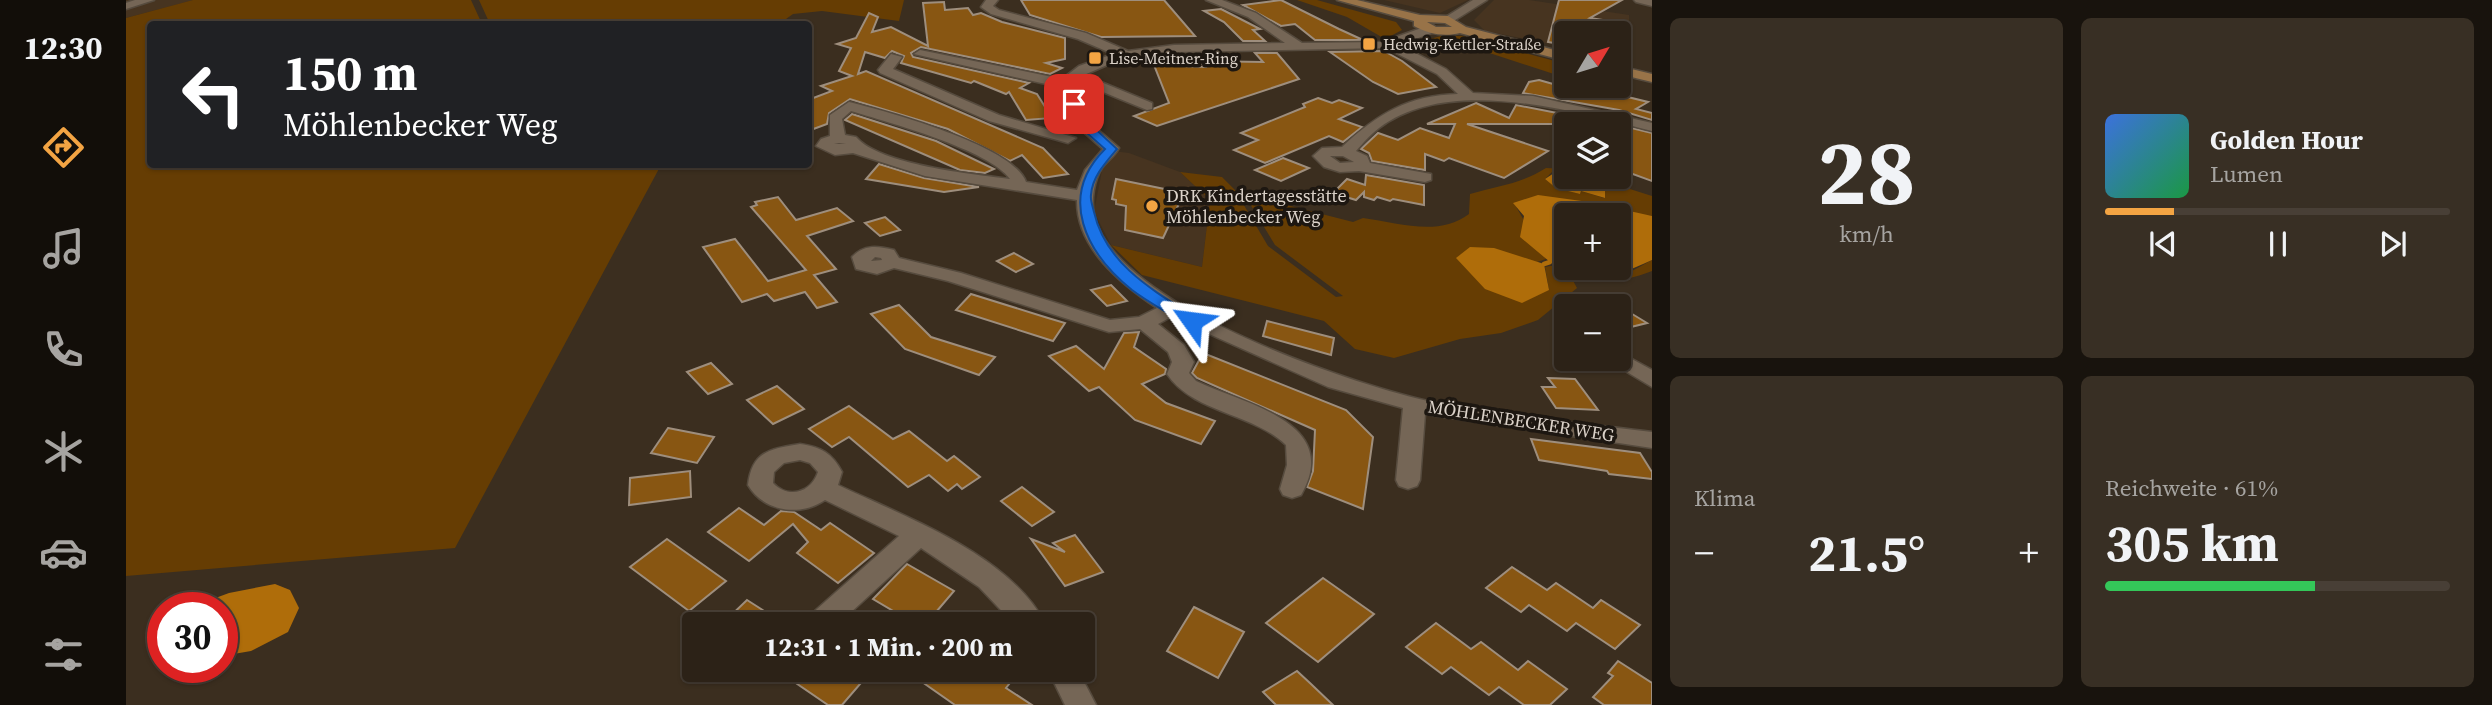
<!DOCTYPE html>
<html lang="de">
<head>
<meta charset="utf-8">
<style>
	:root { --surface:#2c2217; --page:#382f24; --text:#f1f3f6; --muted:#a6a4a1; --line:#483f36; --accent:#f3a443 }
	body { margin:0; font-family:"Source Serif 4",serif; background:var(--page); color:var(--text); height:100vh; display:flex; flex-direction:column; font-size:26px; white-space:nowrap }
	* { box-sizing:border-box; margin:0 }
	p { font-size:23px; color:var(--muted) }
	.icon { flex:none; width:38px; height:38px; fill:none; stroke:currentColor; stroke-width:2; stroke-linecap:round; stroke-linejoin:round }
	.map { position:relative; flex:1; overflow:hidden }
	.panel { display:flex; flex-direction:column; gap:18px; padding:18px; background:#18130d; width:840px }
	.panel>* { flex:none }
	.guide { position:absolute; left:21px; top:21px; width:665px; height:147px; border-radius:7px; box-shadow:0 2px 5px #0004,0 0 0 2px var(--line); background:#202124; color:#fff; overflow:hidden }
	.needle { width:46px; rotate:52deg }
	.controls { position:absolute; left:1428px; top:21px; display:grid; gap:14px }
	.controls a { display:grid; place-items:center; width:77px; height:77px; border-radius:7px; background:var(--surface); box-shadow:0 2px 5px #0004,0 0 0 2px var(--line); font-size:35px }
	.speed { position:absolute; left:21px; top:592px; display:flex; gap:14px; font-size:35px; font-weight:700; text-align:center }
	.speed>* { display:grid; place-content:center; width:91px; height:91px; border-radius:50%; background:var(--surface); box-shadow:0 2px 5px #0004,0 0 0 2px var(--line); line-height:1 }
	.speed .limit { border:10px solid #d22; background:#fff; color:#111 }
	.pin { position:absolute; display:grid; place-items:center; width:60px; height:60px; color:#fff; margin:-30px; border-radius:14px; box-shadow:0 4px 10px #0006 }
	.me { position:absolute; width:77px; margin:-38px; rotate:301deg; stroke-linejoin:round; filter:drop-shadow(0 0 5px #0008) }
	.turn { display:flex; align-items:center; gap:24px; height:147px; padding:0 21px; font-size:32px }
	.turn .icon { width:91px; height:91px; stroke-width:2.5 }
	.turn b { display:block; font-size:49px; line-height:60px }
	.big { font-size:52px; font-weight:700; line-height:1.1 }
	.panel .widget { flex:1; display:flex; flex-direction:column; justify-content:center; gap:10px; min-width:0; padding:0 24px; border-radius:10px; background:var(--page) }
	.panel .dial { align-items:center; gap:0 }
	.dial b { font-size:91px; line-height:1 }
	.song { display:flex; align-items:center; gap:21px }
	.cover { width:84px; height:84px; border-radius:10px; background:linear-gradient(135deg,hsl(220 70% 55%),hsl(140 70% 35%)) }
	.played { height:7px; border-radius:4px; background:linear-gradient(90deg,var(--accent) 20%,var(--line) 20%) }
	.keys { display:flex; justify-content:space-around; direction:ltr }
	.heat { display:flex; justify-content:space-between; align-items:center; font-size:38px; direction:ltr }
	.charge { height:10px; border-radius:5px; background:linear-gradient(90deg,#34c759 61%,var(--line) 0) }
	.panel .tiles { flex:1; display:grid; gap:18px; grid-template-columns:repeat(2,1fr) }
	.trip { position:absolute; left:556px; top:612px; width:413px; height:70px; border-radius:7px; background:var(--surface); box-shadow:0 2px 5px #0004,0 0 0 2px var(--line); font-weight:700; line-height:70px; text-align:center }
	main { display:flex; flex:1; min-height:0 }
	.dock { display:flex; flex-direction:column; width:126px; justify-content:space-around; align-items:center; background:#120e09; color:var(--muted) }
	.dock .icon { width:49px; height:49px }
	.dock .selected { color:var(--accent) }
	.dock b { font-size:32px; color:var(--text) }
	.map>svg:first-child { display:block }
	.built { fill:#473420 }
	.green { fill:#663d03 }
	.water { fill:#af6d0a }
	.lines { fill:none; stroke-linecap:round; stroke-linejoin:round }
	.stream { stroke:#af6d0a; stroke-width:4.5 }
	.building { fill:#885612; stroke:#9e8e7d; stroke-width:2 }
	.minor-casing { stroke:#564b3e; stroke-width:3 }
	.major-casing { stroke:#564b3e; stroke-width:3 }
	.minor { fill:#756656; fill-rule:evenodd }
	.major { fill:#987348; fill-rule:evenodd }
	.route { fill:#1a73e8; stroke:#114b97; stroke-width:2 }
	.poi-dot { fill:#f3a443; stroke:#1d1711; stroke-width:2.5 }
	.labels { text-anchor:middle; stroke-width:7; stroke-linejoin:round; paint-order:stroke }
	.far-poi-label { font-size:16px; fill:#dbd2c9; stroke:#1d1711; text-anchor:start }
	.poi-label { font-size:18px; fill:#dbd2c9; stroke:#1d1711; text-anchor:start }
	.street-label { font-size:18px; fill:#dbd2c9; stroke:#1d1711 }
</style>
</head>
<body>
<main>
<nav class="dock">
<b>12:30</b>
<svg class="icon selected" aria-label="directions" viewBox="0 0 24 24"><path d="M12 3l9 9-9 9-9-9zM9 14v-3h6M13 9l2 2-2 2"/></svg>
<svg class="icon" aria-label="music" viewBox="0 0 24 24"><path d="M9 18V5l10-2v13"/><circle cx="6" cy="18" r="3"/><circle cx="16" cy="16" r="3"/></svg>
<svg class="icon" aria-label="phone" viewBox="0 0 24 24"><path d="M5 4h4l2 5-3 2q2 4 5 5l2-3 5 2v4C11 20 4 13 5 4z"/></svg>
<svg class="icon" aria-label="climate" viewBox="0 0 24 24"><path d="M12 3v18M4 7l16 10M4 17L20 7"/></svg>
<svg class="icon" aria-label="car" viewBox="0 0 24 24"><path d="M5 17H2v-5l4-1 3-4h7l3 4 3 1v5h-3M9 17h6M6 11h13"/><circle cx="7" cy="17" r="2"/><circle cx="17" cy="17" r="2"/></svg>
<svg class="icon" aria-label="filters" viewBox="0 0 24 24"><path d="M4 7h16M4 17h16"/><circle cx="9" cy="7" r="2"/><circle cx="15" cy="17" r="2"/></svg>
</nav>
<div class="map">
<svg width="1526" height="705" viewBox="0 0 1526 705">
	<rect width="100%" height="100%" fill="#3b2e1f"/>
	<g class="built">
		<path d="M 0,0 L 68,0 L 0,18 Z"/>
		<path d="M 1258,0 L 1342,0 L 1314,13 Z"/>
		<path d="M 1368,0 L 1403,0 L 1503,15 L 1504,60 L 1493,58 L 1493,33 L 1440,33 L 1440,47 L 1359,31 L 1348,20 Z"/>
		<path d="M 987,151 L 1003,153 L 1054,172 L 1084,200 L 1076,267 L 985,245 L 968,212 L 976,170 Z"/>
	</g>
	<g class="green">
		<path d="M 67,0 L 345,0 L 356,24 L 24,24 L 24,164 L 535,165 L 329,548 L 0,576 L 0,18 Z"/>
		<path d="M 353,0 L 778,0 L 773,21 L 696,11 L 667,14 L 653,24 L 364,24 Z"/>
		<path d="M 1171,0 L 1191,0 L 1270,22 L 1276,30 L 1259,39 L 1221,17 Z"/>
		<path d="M 1315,36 L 1336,36 L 1440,64 L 1440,78 L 1333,43 L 1289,43 Z"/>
		<path d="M 1420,168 L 1440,169 L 1440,176 L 1429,169 L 1419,179 L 1431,188 L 1454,194 L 1455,191 L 1478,198 L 1479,191 L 1442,177 L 1466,177 L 1526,196 L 1526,216 L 1388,203 L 1420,259 L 1411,262 L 1423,290 L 1419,267 C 1442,261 1465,278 1490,276 C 1502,275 1516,265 1526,260 L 1526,271 C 1492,284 1478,282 1443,273 L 1451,288 L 1412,320 L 1375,333 L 1334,339 L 1268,358 L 1229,349 L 1198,321 L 1016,275 L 985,245 L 1076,267 L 1084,200 L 1054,172 L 1096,177 L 1109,190 L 1142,246 L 1210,297 L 1217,296 L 1149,245 L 1118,194 L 1227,222 L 1237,218 C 1273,223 1313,237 1343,214 L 1344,194 C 1372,186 1395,184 1420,168 Z"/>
	</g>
	<g class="water">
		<path d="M 1429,168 L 1440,177 L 1479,191 L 1479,198 L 1455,191 L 1454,194 L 1430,188 L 1419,179 L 1428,173 Z"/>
		<path d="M 1412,195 L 1463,202 L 1526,216 L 1526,260 C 1490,276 1481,281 1441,268 L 1493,268 L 1493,215 L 1440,215 L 1440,267 L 1424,262 L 1394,237 L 1398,216 L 1387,203 Z"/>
		<path d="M 1344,247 L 1368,248 L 1418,264 L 1423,290 L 1396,303 L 1359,289 L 1330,258 Z"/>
		<path d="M 149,584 L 164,590 L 173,608 L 162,632 L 125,651 L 96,656 L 96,607 L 65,607 L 103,593 Z"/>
	</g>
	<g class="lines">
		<path class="stream" d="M 1418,264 L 1424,262"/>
	</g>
	<g class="building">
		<path d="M 895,0 L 1038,0 L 1069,36 L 975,37 L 904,15 Z"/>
		<path d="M 1155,0 L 1213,29 L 1237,40 L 1189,40 L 1169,24 L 1155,26 L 1117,5 Z"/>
		<path d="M 1433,0 L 1496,0 L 1464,18 L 1503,24 L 1502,33 L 1440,33 L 1440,45 L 1422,42 Z"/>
		<path d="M 818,2 L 819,10 L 842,8 L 847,15 L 855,13 L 876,22 L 939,38 L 939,59 L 920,63 L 936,68 L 924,74 L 795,47 L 785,53 L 787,57 L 903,83 L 894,88 L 911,94 L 926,118 L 900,120 L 883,92 L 880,94 L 848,81 L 845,83 L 775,63 L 778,56 L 766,51 L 759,58 L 739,52 L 732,74 L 740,71 L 917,148 L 942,174 L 917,178 L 896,155 L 884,161 L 822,129 L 724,99 L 703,113 L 701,124 L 682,131 L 682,100 L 706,91 L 695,86 L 726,76 L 713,71 L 725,48 L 711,44 L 730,38 L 743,13 L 752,17 L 746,32 L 765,27 L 802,46 L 797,3 Z"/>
		<path d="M 1095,9 L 1134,29 L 1127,30 L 1139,41 L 1117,41 L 1098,22 L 1078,11 Z"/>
		<path d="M 1258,51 L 1276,61 L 1310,87 L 1272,94 L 1247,82 L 1204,52 Z"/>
		<path d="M 1129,53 L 1151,53 L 1173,79 L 1031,126 L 1008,116 L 1043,103 L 1028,65 L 1079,67 L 1073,61 L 1137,62 Z"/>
		<path d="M 1413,80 L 1448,90 L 1457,86 L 1522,102 L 1510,109 L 1526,113 L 1526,120 L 1493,110 L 1397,93 L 1403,82 Z"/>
		<path d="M 1192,98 L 1206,103 L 1213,100 L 1236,108 L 1213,119 L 1236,127 L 1217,142 L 1203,136 L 1139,163 L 1108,150 L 1132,140 L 1115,133 L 1179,107 L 1177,104 Z"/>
		<path d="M 1350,103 L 1383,118 L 1390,105 L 1477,122 L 1473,124 L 1341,124 L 1422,151 L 1378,178 L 1323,158 L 1318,161 L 1299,154 L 1299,170 L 1246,161 L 1243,153 L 1235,149 L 1252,133 L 1272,140 L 1294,128 L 1323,138 L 1329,124 L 1301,124 Z"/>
		<path d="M 726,114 L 810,141 L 868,169 L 859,173 L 834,170 L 719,120 Z"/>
		<path d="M 1493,125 L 1526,133 L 1526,181 L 1493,169 Z"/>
		<path d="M 1157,158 L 1183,168 L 1155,181 L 1129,170 Z"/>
		<path d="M 753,164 L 798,178 L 853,187 L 818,192 L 740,179 Z"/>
		<path d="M 1240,175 L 1298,185 L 1298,205 L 1267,199 L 1264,201 L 1251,197 L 1248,200 L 1238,197 L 1238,192 L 1230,200 L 1207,193 L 1221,179 L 1239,185 Z"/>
		<path d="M 990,179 L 1058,193 L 1037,238 L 999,230 L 1000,206 L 990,204 L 990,200 L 986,199 Z"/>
		<path d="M 652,197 L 670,220 L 711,208 L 727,221 L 681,236 L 710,269 L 688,275 L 711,302 L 691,308 L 679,292 L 648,301 L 641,294 L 616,302 L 577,247 L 609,239 L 642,281 L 680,270 L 625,207 L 631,205 L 629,202 Z"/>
		<path d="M 759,217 L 774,230 L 754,236 L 739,223 Z"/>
		<path d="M 888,253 L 907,264 L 890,272 L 871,261 Z"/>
		<path d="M 985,285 L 1001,301 L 981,306 L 965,290 Z"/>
		<path d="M 845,294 L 922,318 L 939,323 L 927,341 L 830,310 Z"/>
		<path d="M 773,305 L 805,337 L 869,357 L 853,375 L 779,349 L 745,314 Z"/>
		<path d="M 1493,306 L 1521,323 L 1493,330 Z"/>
		<path d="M 1141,321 L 1208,338 L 1205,355 L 1137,336 Z"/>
		<path d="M 1013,332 L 1008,347 L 1040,369 L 1039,374 L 1016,384 L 1040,403 L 1089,421 L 1075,444 L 1009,420 L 973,387 L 963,391 L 923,356 L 950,346 L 978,369 L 998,333 Z"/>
		<path d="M 1077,353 L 1220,410 L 1247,437 L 1237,509 L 1181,487 L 1187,471 L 1189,430 L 1071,378 L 1066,373 Z"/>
		<path d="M 585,363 L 606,384 L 582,394 L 561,372 Z"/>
		<path d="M 1422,378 L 1449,379 L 1472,410 L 1430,408 L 1416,387 L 1429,387 Z"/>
		<path d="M 651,386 L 678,409 L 647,424 L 621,400 Z"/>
		<path d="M 723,406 L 767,439 L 783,431 L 821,461 L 828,456 L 854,477 L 836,489 L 831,484 L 822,491 L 803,475 L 782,487 L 723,437 L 706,447 L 683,429 Z"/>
		<path d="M 542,428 L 588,437 L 571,463 L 525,453 Z"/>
		<path d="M 1405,439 L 1514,453 L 1526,472 L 1526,479 L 1483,474 L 1481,471 L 1413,460 Z"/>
		<path d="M 564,471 L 565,497 L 503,505 L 504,478 Z"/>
		<path d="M 896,487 L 928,512 L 906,526 L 875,501 Z"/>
		<path d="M 613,508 L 638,525 L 655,511 L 668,512 L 695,530 L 704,523 L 748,553 L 712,583 L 671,553 L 682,542 L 667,524 L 623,561 L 582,532 Z"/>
		<path d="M 949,535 L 977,572 L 939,586 L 905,539 L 939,552 L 927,543 Z"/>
		<path d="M 541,539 L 600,581 L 563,611 L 504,567 Z"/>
		<path d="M 781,564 L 828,591 L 799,625 L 791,625 L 747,599 Z"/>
		<path d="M 1386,567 L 1421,590 L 1430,583 L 1467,608 L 1475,600 L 1514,625 L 1489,649 L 1450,623 L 1441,631 L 1403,605 L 1395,612 L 1360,588 Z"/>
		<path d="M 1197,578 L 1248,614 L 1192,662 L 1140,623 Z"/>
		<path d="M 621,600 L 660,625 L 595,625 Z"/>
		<path d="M 1068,607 L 1118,632 L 1092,678 L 1041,651 Z"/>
		<path d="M 1310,623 L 1345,649 L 1355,642 L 1392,670 L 1402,661 L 1441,689 L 1424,705 L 1398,705 L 1373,687 L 1363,695 L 1325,667 L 1316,674 L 1280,647 Z"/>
		<path d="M 1492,661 L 1526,683 L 1526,705 L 1478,705 L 1467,697 L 1487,676 L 1482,673 Z"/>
		<path d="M 677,670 L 731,670 L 741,676 L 716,705 L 702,705 L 667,681 Z"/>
		<path d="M 779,670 L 894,670 L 880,688 L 906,705 L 829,705 Z"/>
		<path d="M 1171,671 L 1185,684 L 1207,705 L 1150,705 L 1137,692 Z"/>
	</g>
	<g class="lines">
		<g class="minor-casing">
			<g id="minor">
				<path d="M 9,0 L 28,0 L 0,9 L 0,3 Z"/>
				<path d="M 860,0 L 872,0 L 867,6 L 873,10 L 960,33 L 1002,51 L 1048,45 L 1159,43 L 1122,17 L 1080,0 L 1096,0 L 1130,13 L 1176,43 L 1256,42 L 1304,25 L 1308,26 L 1308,32 L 1274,45 L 1320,69 L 1347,93 L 1407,96 L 1526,123 L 1526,131 C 1449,112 1324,74 1253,128 C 1245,134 1237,143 1230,151 L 1241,156 L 1244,163 L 1305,174 L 1305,180 L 1299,182 L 1233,171 L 1214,172 L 1198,167 L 1187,156 L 1196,148 L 1216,147 C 1251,114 1283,95 1332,94 L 1311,74 L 1260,48 L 1048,52 L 988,62 L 958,75 L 1026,103 L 1026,109 L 1021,110 L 950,81 L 945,85 L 964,123 L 993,148 C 988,157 981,161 976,168 C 968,180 965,200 968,214 C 985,305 1234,388 1316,404 C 1385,417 1456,423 1526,432 L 1526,448 L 1299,414 L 1294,480 L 1291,486 L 1282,489 L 1273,486 L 1270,480 L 1277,408 L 1202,387 L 1045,317 L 1032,324 L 1058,345 L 1068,362 L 1063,373 L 1070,381 C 1118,404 1217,422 1175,495 L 1166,498 L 1157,495 L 1154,489 L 1161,465 L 1160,445 C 1127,413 1067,413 1041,374 L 1046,362 L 1042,352 L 1014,329 L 983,332 L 822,281 L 768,268 L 751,274 L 730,269 L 726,257 C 738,244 752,246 768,250 L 773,258 L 835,273 L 984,320 L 1013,317 L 1031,308 C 995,284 950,248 951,200 L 799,176 L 727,153 L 709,155 L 690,146 L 695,139 L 704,136 L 704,115 L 723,102 C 760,111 888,146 900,182 L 951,190 L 959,170 L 977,149 L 953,128 L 933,87 L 788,54 L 794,50 L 936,79 L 953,66 L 987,54 L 952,39 L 865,14 L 855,7 ZM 725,111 C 761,122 864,150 884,179 C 846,174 754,165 730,137 L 719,135 L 716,119 ZM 713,143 L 720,144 L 721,144 L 708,144 ZM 1204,156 L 1217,156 L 1228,162 L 1214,163 ZM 749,257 L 755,258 L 756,260 L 745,261 Z"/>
				<path d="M 1347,0 L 1361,0 L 1326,22 L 1318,22 L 1318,18 Z"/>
				<path d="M 1508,0 L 1526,0 L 1526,6 L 1510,2 Z"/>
				<path d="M 765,54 L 776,57 L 767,69 L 873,115 L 950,138 L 942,143 L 863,121 L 754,73 L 752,70 Z"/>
				<path d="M 1493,352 L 1526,370 L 1526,387 L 1486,363 L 1483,359 L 1493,359 Z"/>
				<path d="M 674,444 C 695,447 706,453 716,472 L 712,485 C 779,517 885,555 920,625 L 889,625 L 853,587 L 795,548 L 711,625 L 678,625 L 682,617 L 773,536 L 699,500 C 674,517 638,512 622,485 C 626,451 644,449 674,444 ZM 674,460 L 684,463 L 692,472 C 685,493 662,499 647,483 L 648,472 L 658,463 Z"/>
				<path d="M 922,670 L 952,670 L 970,705 L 939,705 Z"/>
			</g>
		</g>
		<g class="major-casing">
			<g id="major">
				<path d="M 1211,0 L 1231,0 L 1294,15 L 1322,16 L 1340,27 L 1440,53 L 1440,61 L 1334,33 C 1318,37 1303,34 1288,26 L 1288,21 ZM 1301,22 L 1319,23 L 1326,27 L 1310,27 Z"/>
				<path d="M 1493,66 L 1526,74 L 1526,82 L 1493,74 Z"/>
			</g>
		</g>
		<use href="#minor" class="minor"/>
		<use href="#major" class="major"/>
	</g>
	<path class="route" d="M 944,102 L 952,102 L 963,123 L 991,149 C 980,162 966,177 965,195 C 964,200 967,207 968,212 C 980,265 1028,291 1071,318 L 1071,325 L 1061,325 C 1043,313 1023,303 1006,290 C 960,253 931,197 979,149 L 954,127 Z"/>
	<g class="poi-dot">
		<rect x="1236" y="37" width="14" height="14" rx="3.5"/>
		<rect x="962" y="51" width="14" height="14" rx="3.5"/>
		<circle cx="1026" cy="206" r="7"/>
	</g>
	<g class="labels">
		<g class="far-poi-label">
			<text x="1257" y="50">Hedwig-Kettler-Straße</text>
			<text x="983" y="64">Lise-Meitner-Ring</text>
		</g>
		<g class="poi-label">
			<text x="1040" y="202">DRK Kindertagesstätte<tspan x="1040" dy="21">Möhlenbecker Weg</tspan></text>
		</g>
		<g class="street-label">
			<text transform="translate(1395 421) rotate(9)" y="6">MÖHLENBECKER WEG</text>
		</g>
	</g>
</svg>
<div class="controls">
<a><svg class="needle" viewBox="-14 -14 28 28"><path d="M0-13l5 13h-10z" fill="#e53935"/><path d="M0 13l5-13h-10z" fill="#a6a4a1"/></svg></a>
<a><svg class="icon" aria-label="layers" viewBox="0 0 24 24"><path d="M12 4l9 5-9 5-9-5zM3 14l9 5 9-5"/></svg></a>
<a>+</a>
<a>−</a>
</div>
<div class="speed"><div class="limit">30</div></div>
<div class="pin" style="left:948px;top:104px;background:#d93025"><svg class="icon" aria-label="arrive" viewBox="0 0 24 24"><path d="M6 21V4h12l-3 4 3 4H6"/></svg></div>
<svg class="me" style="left:1066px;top:321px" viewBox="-20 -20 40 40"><path d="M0-17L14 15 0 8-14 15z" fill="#1a73e8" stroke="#fff" stroke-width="4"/></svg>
<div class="trip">12:31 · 1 Min. · 200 m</div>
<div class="guide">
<div class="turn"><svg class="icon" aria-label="left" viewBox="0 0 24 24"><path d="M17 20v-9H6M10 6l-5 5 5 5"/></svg><div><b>150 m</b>Möhlenbecker Weg</div></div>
</div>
</div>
<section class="panel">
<div class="tiles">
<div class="widget dial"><b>28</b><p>km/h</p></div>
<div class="widget">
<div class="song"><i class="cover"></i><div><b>Golden Hour</b><p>Lumen</p></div></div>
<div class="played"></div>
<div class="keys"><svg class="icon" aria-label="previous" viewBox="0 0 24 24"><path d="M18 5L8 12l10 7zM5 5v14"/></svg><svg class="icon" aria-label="pause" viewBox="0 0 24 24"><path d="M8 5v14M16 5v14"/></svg><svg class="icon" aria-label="next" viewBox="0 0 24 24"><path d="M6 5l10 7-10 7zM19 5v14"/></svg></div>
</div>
<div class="widget"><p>Klima</p>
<div class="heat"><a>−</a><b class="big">21.5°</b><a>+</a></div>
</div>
<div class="widget"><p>Reichweite · 61%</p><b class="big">305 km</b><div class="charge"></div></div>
</div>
</section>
</main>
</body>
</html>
